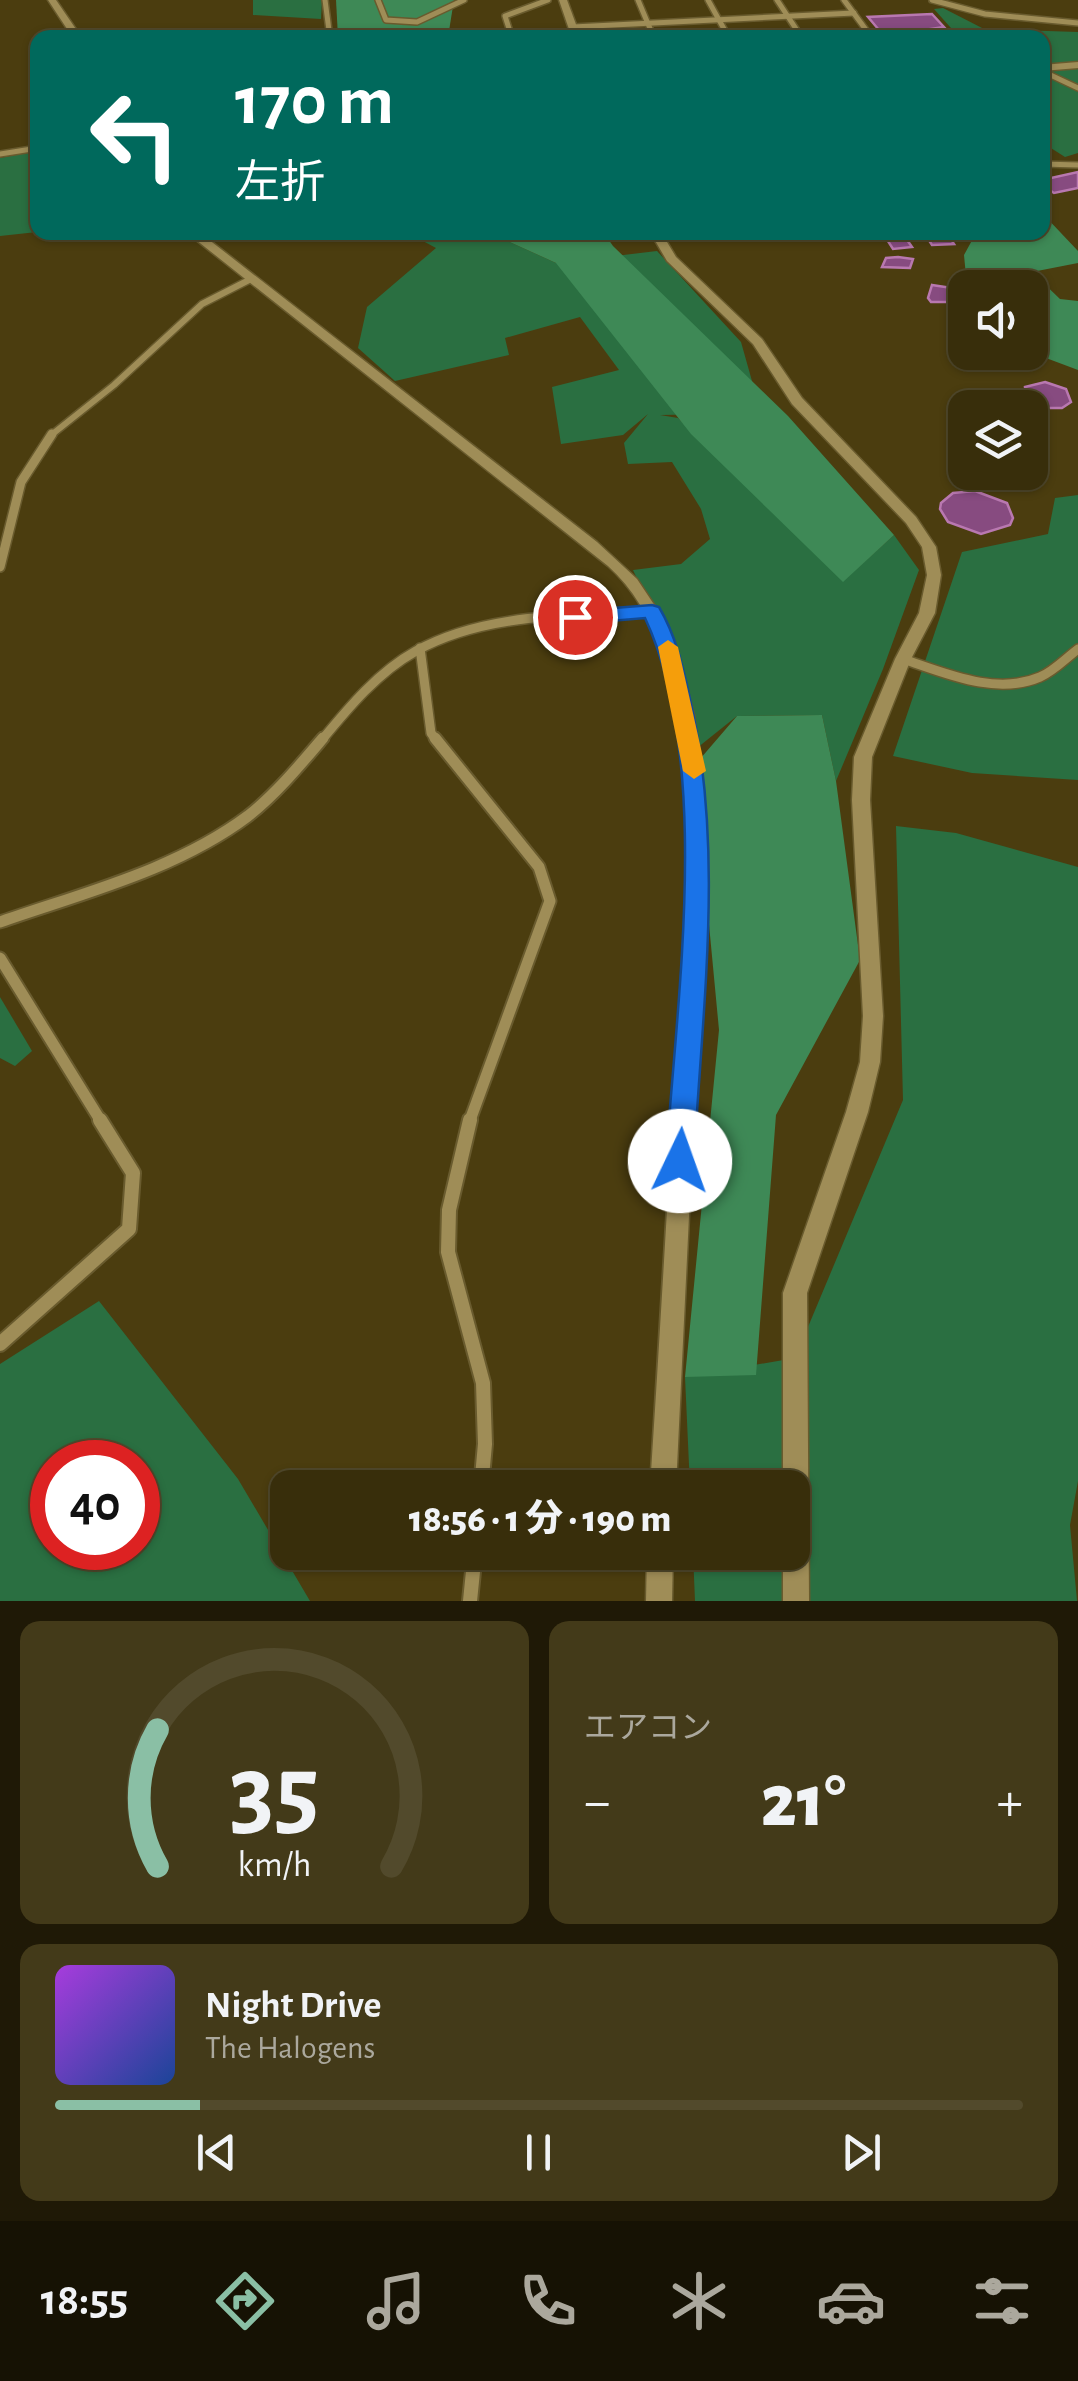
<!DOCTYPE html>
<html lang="ja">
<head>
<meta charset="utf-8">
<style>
	:root { --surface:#382e0b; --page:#433a19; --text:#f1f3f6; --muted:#aba89d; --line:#524a2c; --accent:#8abfa5 }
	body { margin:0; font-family:"Alegreya Sans","Noto Sans JP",sans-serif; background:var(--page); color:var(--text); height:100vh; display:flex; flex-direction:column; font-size:38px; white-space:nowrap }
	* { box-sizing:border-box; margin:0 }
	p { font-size:32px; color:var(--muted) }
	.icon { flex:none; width:55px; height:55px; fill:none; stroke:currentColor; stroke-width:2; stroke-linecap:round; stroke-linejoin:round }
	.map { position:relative; height:1601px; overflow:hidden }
	.details { display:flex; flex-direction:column; gap:20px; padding:20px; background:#1f1906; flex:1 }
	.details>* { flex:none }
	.banner { position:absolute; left:30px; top:30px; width:1020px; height:210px; border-radius:20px; box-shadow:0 2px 8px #0004,0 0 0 2px var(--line); background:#00695c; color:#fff; overflow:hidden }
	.controls { position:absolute; left:948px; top:270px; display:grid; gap:20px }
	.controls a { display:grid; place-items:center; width:100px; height:100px; border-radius:20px; background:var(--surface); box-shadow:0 2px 8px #0004,0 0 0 2px var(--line); font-size:50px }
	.speed { position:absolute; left:30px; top:1440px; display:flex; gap:20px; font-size:50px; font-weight:700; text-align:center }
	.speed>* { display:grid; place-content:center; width:130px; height:130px; border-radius:50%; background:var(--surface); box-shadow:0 2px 8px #0004,0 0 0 2px var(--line); line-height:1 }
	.speed .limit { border:15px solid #d22; background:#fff; color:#111 }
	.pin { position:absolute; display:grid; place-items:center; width:85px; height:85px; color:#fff; margin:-42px; border:5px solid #fff; border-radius:50%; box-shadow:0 2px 10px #0007 }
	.me { position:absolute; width:110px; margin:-55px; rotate:3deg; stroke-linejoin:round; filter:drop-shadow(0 0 8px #0008) }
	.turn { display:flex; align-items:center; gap:35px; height:210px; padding:0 40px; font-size:45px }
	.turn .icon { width:130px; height:130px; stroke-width:2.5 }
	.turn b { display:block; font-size:70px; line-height:85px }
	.big { font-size:75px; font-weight:800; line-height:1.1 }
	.details .tile { flex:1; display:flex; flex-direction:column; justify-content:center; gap:15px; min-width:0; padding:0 35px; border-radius:20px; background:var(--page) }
	.details .dial { align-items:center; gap:0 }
	.dial svg { height:260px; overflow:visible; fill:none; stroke:var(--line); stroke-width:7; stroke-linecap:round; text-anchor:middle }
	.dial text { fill:var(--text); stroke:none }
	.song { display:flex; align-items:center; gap:30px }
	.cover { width:120px; height:120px; border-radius:15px; background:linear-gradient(135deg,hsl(280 70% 55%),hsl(220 70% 35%)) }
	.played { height:10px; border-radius:5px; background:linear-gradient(90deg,var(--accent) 15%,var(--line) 15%) }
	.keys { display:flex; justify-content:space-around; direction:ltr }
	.heat { display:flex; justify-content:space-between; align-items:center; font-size:55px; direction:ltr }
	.details .tiles { flex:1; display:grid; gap:20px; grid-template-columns:1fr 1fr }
	.tile:last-child { grid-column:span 2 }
	.trip { position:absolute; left:270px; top:1470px; width:540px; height:100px; border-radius:20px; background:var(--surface); box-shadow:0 2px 8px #0004,0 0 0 2px var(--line); font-weight:800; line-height:100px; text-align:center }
	.tab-bar { display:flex; height:160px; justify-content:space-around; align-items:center; background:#161204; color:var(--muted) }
	.tab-bar .icon { width:70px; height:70px }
	.tab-bar .selected { color:var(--accent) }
	.tab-bar b { font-size:45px; color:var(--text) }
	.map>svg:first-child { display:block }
	.green { fill:#2a6f41; fill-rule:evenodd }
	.forest { fill:#3e8956 }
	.building { fill:#874b80; stroke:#b978b0; stroke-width:2.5 }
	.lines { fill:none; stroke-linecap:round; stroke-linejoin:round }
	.minor-far4-casing { stroke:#695b2e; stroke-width:8 }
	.minor-far3-casing { stroke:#695b2e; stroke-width:9 }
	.minor-far2-casing { stroke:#695b2e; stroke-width:12 }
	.minor-far1-casing { stroke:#695b2e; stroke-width:15 }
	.minor-casing { stroke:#695b2e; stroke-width:18 }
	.tertiary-casing { stroke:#695b2e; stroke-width:3 }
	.minor-far4 { stroke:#9f8d57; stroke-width:5 }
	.minor-far3 { stroke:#9f8d57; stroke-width:6 }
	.minor-far2 { stroke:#9f8d57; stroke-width:9 }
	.minor-far1 { stroke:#9f8d57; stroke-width:11 }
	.minor { stroke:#9f8d57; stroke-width:14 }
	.tertiary { fill:#9f8d57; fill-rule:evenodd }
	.route { fill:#1a73e8; stroke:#114b97; stroke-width:2.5 }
	.slow { fill:#f59e0b }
</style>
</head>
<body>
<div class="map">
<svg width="1078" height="1601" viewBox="0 0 1078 1601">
	<rect width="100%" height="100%" fill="#4b3d0f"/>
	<g class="green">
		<path d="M 253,0 L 322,0 L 321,19 L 253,15 Z"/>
		<path d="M 943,8 L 984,29 L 1078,32 L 1078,153 L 1065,157 L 1043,143 L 1042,38 L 959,37 L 934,9 Z"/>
		<path d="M 37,151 L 37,232 L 0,236 L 0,158 Z"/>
		<path d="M 408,233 L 490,233 L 556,263 L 657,251 L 741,342 L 752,381 L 723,414 L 660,415 L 678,418 L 843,581 L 894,535 L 919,570 L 883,669 L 836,781 L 822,715 L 737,716 L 692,752 L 667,643 L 633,570 L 681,564 L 710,539 L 701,509 L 672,462 L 628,464 L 624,443 L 648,414 L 623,435 L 561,444 L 552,387 L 619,370 L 580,317 L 505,338 L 509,355 L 395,381 L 358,348 L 367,307 L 436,248 Z"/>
		<path d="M 1078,495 L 1078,780 L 972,773 L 893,756 L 962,552 L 1048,534 L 1055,498 Z"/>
		<path d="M 896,826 L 956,833 L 1078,867 L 1078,1481 L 1070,1525 L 1077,1601 L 695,1601 L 693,1553 L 792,1552 L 792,1488 L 690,1487 L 685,1377 L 795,1358 L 903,1100 Z"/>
		<path d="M 0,997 L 32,1051 L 15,1066 L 0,1058 Z"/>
		<path d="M 99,1301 L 238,1479 L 310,1601 L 0,1601 L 0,1364 ZM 52,1462 L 138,1462 L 138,1548 L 52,1548 Z"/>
	</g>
	<g class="forest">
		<path d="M 336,0 L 454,0 L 448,37 L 338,37 Z"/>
		<path d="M 1043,214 L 1078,251 L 1078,263 L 1032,272 L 1060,299 L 1078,301 L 1078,370 L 1030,352 L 1030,288 L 967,287 L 964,255 L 976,233 L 1042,232 Z"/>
		<path d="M 490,233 L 604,233 L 613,246 L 788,416 L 894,535 L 843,582 L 691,434 L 556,263 Z"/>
		<path d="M 822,715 L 836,781 L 860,960 L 776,1115 L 756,1375 L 685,1377 L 719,1030 L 694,766 L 737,716 Z"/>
	</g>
	<g class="building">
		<path d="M 932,14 L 944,27 L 884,36 L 868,17 Z"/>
		<path d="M 1078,172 L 1078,188 L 1054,193 L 1042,185 L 1042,180 Z"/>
		<path d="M 946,232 L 954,244 L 932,245 L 924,233 Z"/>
		<path d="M 903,234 L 912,247 L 893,249 L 884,235 Z"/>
		<path d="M 898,257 L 913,259 L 910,268 L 882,267 L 886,258 Z"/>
		<path d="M 932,285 L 952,288 L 948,302 L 931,302 L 928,298 Z"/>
		<path d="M 1045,382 L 1066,389 L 1071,402 L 1062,408 L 1046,408 L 1026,399 L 1025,387 Z"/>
		<path d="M 1030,447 L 1045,459 L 1046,466 L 1037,477 L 1016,480 L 989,472 L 1030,472 Z"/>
		<path d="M 975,491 L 1007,503 L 1013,518 L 1010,525 L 981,534 L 948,522 L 940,509 L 941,503 L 953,493 Z"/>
	</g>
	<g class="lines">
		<g class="minor-far4-casing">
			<g id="minor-far4">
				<path d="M 325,0 L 330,38"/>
				<path d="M 378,0 L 386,20 L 417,22 L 464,0"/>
				<path d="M 638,0 L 654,38"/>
				<path d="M 708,0 L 729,38"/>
				<path d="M 777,0 L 802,38"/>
				<path d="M 844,0 L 872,38"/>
				<path d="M 932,0 L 985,14 L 1078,23"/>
				<path d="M 573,27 L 854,13"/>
				<path d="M 512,38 L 505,16 L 548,0"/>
				<path d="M 1042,71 L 1078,88"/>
				<path d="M 0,154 L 38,148"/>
				<path d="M 1042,164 L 1078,165"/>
			</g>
		</g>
		<g class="minor-far3-casing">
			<path id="minor-far3" d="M 50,436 L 114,385 L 202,304 L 249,280"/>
		</g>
		<g class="minor-far2-casing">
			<g id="minor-far2">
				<path d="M 0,567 L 21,482 L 52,434"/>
				<path d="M 420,648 L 431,733 L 437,741"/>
				<path d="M 903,659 C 945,673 996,696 1040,677 C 1054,671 1066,658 1078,649"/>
				<path d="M 321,741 C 349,707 378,672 416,651 C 486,612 574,616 651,611"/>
			</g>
		</g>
		<g class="minor-far1-casing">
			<g id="minor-far1">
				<path d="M 435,738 L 539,867 L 550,901 L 469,1123"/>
				<path d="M 0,922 C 83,893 176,870 248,816 C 276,794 300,765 323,738"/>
				<path d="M 0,958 L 102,1123"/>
			</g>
		</g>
		<g class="minor-casing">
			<g id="minor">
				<path d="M 470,1120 L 449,1210 L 448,1252 L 483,1383 L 485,1444 L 481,1488"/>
				<path d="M 0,1344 L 129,1229 L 133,1173 L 100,1120"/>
				<path d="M 470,1601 L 475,1552"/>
			</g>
		</g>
		<g class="tertiary-casing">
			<g id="tertiary">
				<path d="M 48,0 L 56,0 L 82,38 L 73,38 Z"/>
				<path d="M 559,0 L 567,0 L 581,38 L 572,38 Z"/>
				<path d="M 1078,62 L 1078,68 L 1042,71 L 1042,65 Z"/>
				<path d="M 186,232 L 199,232 L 597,542 L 637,579 L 659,612 L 675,645 L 694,715 L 703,788 L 706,860 L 676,1488 L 650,1488 C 658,1366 665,1245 672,1124 C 675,1071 679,1017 682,964 C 689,848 703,651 608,566 Z"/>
				<path d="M 650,232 L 661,232 L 676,257 L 762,339 L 802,398 L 916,517 L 936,547 L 941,575 L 935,613 L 911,659 L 872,757 L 870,800 L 883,1016 L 880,1062 L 868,1112 L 807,1293 L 809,1601 L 783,1601 L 783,1552 L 792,1552 L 792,1488 L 783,1488 L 783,1293 L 846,1112 L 860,1062 L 863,1016 L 852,800 L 854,757 L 895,659 L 919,613 L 927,575 L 922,547 L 906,523 L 792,404 L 753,344 L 667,261 Z"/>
				<path d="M 647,1552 L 673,1552 L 672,1601 L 646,1601 Z"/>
			</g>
		</g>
		<use href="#minor-far4" class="minor-far4"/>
		<use href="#minor-far3" class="minor-far3"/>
		<use href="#minor-far2" class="minor-far2"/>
		<use href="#minor-far1" class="minor-far1"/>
		<use href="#minor" class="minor"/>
		<use href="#tertiary" class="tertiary"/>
	</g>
	<path class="route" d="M 652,605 L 659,607 C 676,636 683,667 690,699 C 725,849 702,1009 694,1161 L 690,1170 L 680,1174 L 670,1170 L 666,1161 C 676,1003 713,763 645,618 L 575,624 L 565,617 L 575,611 Z"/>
	<path class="slow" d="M 668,640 L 678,647 L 706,771 L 694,779 L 683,771 L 658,647 Z"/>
</svg>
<div class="controls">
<a><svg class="icon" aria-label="sound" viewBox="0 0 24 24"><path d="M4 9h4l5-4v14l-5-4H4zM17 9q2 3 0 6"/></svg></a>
<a><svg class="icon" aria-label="layers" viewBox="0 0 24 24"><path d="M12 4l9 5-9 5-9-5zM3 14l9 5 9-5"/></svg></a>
</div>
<div class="speed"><div class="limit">40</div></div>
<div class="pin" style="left:575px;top:617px;background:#d93025"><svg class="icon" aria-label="arrive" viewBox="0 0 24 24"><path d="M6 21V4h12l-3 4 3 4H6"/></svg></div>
<svg class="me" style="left:680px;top:1161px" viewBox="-20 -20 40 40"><circle r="19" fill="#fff"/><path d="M0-13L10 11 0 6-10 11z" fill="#1a73e8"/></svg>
<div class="trip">18:56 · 1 分 · 190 m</div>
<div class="banner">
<div class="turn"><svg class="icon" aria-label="left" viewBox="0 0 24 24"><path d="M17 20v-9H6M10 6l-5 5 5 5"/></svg><div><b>170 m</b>左折</div></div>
</div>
</div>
<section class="details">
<div class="tiles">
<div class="tile dial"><svg viewBox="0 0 100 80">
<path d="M14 69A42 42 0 1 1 86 69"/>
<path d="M14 69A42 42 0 0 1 14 27" stroke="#8abfa5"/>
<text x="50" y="56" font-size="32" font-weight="700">35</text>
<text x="50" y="72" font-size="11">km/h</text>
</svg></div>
<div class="tile"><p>エアコン</p>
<div class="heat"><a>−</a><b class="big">21°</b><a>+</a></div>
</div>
<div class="tile">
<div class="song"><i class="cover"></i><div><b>Night Drive</b><p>The Halogens</p></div></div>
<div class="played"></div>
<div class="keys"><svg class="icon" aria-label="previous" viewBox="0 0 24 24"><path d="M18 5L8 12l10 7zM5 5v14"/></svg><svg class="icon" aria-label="pause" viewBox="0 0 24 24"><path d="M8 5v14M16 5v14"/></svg><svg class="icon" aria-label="next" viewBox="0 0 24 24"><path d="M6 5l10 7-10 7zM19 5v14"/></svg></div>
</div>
</div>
</section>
<nav class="tab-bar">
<b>18:55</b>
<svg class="icon selected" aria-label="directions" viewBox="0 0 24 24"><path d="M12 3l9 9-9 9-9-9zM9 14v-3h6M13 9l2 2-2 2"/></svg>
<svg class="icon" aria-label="music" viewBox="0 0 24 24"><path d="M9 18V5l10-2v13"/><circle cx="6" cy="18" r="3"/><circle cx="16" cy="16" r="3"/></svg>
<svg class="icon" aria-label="phone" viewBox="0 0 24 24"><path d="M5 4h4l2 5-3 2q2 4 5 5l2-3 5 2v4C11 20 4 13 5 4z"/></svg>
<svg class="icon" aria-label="climate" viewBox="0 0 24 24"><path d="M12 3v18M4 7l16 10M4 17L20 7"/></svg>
<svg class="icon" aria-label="car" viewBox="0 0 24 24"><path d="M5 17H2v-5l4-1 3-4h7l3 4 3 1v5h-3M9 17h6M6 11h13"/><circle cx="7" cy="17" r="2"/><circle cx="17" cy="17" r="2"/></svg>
<svg class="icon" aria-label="filters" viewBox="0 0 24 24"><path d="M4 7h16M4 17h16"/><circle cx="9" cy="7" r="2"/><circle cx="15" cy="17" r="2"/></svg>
</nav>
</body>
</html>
